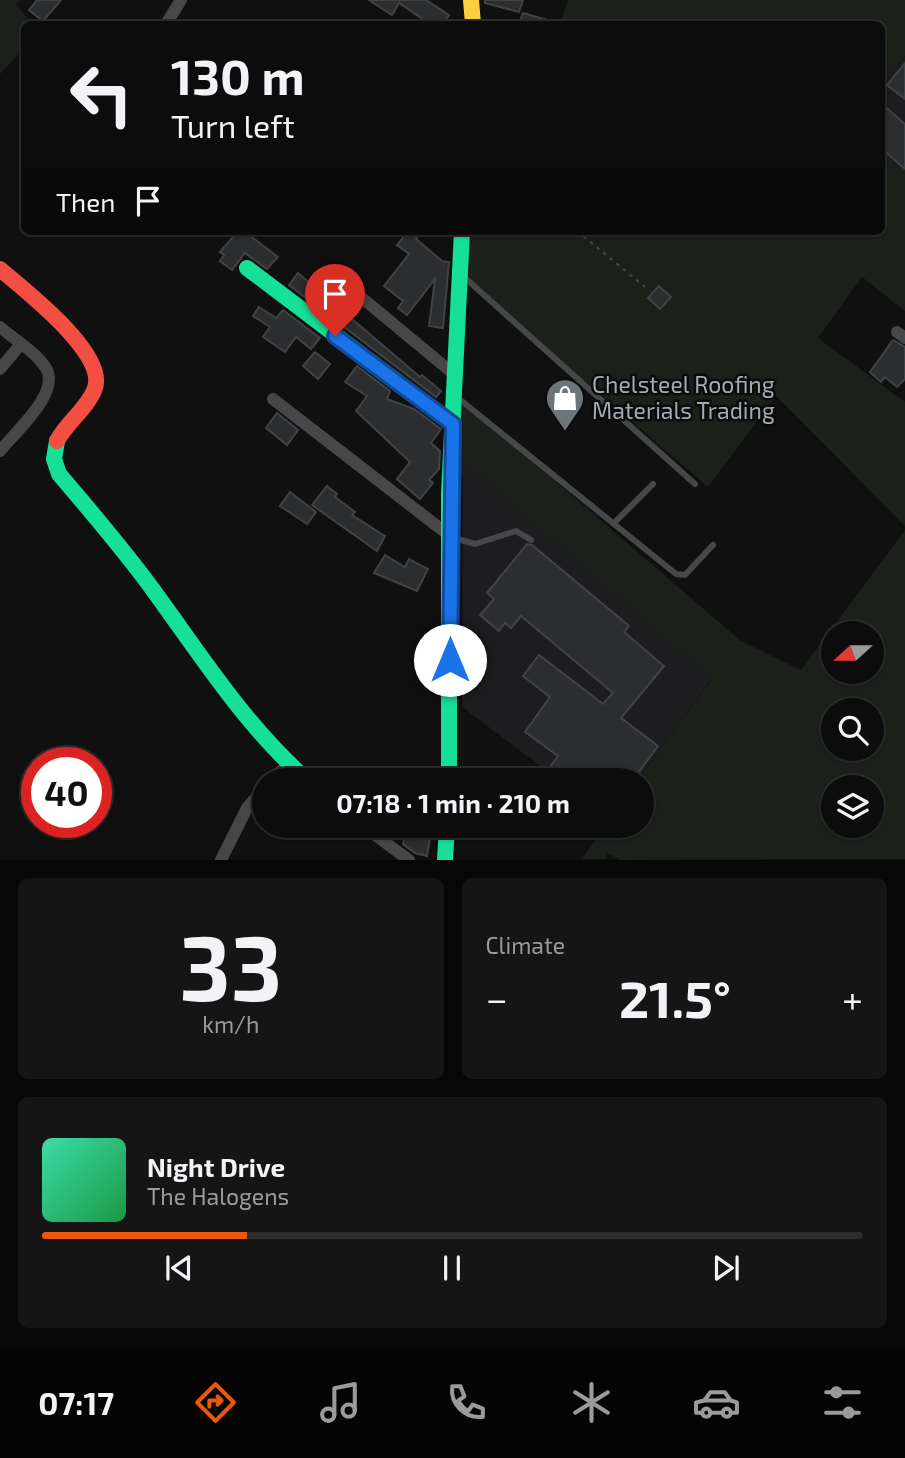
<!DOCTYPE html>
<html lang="en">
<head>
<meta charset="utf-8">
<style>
	:root { --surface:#0c0c0d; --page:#151516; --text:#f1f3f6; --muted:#9a9b9d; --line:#2c2c2e; --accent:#ea580c }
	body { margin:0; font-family:"Exo 2",sans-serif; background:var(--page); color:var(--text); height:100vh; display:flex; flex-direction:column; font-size:26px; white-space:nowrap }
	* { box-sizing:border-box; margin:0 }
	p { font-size:23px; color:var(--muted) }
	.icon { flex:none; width:38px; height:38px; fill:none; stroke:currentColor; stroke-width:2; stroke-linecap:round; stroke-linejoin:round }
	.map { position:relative; height:860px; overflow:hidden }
	.sheet { display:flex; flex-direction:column; gap:18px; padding:18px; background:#070707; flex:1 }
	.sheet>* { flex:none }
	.hud { position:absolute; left:21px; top:21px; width:864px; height:214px; border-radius:10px; box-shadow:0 2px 5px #0004,0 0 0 2px var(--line); background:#0c0c0d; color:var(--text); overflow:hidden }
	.needle { width:46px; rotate:249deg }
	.buttons { position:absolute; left:821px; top:621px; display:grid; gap:14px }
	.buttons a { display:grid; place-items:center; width:63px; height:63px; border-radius:50%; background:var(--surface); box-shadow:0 2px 5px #0004,0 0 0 2px var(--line); font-size:35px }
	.speed { position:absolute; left:21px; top:747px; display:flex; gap:14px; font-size:35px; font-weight:700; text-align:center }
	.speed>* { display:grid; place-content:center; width:91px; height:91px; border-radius:50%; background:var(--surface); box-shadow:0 2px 5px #0004,0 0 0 2px var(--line); line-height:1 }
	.speed .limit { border:10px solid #d22; background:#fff; color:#111 }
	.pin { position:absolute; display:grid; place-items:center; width:60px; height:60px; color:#fff; margin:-72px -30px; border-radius:50% 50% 50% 0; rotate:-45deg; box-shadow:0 0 7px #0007 }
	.pin .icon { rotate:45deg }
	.me { position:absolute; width:77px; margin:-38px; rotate:0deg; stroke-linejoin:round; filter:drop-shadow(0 0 5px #0008) }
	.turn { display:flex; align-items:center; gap:24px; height:147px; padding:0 35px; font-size:32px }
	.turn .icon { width:91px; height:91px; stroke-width:2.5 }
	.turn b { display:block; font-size:49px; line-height:60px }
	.then { display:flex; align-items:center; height:66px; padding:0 35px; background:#0003; gap:14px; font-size:26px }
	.big { font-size:52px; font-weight:700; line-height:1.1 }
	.sheet .card { flex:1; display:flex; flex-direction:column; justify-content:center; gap:10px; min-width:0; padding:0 24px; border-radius:10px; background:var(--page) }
	.sheet .dial { align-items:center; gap:0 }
	.dial b { font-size:91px; line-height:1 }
	.song { display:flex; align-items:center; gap:21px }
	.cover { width:84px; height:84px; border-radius:10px; background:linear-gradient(135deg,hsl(160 70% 55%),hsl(140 70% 35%)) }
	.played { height:7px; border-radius:4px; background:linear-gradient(90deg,var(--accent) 25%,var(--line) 25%) }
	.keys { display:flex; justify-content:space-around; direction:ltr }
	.heat { display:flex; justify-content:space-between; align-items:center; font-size:38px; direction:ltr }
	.sheet .tiles { flex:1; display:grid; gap:18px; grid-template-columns:1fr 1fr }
	.card:last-child { grid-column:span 2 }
	.trip { position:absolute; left:252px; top:768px; width:402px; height:70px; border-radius:35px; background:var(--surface); box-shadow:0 2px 5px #0004,0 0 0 2px var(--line); font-weight:700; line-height:70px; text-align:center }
	.tab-bar { display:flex; height:112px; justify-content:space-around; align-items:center; background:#050505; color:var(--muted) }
	.tab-bar .icon { width:49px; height:49px }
	.tab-bar .active { color:var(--accent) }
	.tab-bar b { font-size:32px; color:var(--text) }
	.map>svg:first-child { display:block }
	.built { fill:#1d1d1f }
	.green { fill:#1b201b; fill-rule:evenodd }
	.building { fill:#2c2d2e; stroke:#404244; stroke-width:2 }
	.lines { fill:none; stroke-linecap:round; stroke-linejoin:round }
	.path { stroke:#46494a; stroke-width:2; stroke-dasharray:3.5 5; stroke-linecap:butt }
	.lane { stroke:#454749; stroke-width:6 }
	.street { stroke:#454749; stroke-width:12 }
	.fast { stroke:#16e098; stroke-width:16 }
	.slow { stroke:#ffcf43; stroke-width:16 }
	.jam { stroke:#f24e42; stroke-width:16 }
	.route-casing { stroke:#114b97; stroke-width:18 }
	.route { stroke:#1a73e8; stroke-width:12 }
	.labels { text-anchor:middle; stroke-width:5; stroke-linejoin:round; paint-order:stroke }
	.poi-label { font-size:23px; fill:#a1abb1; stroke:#0b0b0c; text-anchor:start }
</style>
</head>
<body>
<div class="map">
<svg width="905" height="860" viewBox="0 0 905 860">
	<rect width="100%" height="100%" fill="#101011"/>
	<g class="built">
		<path d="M 905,56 L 905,170 L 882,151 L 882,86 Z"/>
		<path d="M 459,457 L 713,677 L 638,780 L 559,780 L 462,707 L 463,479 L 456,472 Z"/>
	</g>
	<g class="green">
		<path d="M 0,0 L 21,0 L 16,4 L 32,24 L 24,24 L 24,48 L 0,74 Z"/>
		<path d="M 568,0 L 905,0 L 905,56 L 882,86 L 882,24 L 560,24 Z"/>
		<path d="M 882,151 L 905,170 L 905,311 L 862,277 L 818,338 L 905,402 L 905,526 L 776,396 L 708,487 L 466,279 L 468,231 L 882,231 Z"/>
		<path d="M 454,394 L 741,641 L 801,670 L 905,530 L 905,859 L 620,860 L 607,853 L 607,859 L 582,859 L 605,826 L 642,826 L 642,780 L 638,780 L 712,679 L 461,459 L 452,445 ZM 833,634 L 872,634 L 872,672 L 833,672 ZM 833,710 L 872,710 L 872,749 L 833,749 ZM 833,788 L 872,788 L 872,826 L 833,826 Z"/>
	</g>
	<g class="building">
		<path d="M 37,0 L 61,0 L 43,21 L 29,10 Z"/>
		<path d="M 369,0 L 426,0 L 449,15 L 443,24 L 430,24 L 399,3 L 392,15 Z"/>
		<path d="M 485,0 L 523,0 L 519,12 L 485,3 Z"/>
		<path d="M 523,13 L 554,22 L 554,24 L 519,24 Z"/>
		<path d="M 905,63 L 905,99 L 887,85 Z"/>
		<path d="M 882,104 L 905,124 L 905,169 L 882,149 Z"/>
		<path d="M 238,231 L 244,231 L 278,257 L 267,269 L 245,253 L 232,270 L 220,261 L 224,255 L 220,252 Z"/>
		<path d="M 408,231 L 422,231 L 416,239 L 442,261 L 449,262 L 443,328 L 429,326 L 435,279 L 407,315 L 398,308 L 403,301 L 384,286 L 409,254 L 397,245 Z"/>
		<path d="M 298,273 L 420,377 L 422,375 L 441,391 L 436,397 L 289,285 Z"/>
		<path d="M 659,286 L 671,297 L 660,309 L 648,298 Z"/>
		<path d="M 259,307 L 276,318 L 283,310 L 320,338 L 311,349 L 296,337 L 285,352 L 263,337 L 270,327 L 253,316 Z"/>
		<path d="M 893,340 L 905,347 L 905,379 L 897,387 L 885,377 L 881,382 L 870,372 Z"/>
		<path d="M 315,352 L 330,364 L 318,379 L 303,366 Z"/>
		<path d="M 357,366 L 390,391 L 387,399 L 414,409 L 441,429 L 431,443 L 440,451 L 439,469 L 429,480 L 433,483 L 420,499 L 397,479 L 410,462 L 356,411 L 367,396 L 345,382 Z"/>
		<path d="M 277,413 L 298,430 L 287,445 L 266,428 Z"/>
		<path d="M 327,486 L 337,494 L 335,497 L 355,512 L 352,515 L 385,536 L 377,551 L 312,505 Z"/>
		<path d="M 290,492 L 316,512 L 307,524 L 280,506 Z"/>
		<path d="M 527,544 L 532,545 L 629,626 L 624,632 L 664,666 L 621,718 L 658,746 L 633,780 L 593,780 L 587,777 L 584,780 L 566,780 L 549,768 L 558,756 L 525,732 L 550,697 L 523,676 L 539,655 L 603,704 L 613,693 L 521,616 L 511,628 L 505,623 L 499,631 L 480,615 L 494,599 L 487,593 Z"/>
		<path d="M 385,555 L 405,567 L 409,559 L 428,569 L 417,591 L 374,573 Z"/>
		<path d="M 407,826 L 432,826 L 427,856 L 415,853 L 403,844 Z"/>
	</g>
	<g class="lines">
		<path class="path" d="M 577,231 L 645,287"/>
		<g class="lane">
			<path d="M 464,277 L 695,484"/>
			<path d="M 458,398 L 676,574 L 685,575 L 713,545"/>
			<path d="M 614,523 L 653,484"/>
			<path d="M 451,537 L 475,544 L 516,531 L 531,540"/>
		</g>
		<g class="street">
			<path d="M 166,24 L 181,0"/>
			<path d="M 338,278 L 455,375"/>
			<path d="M 0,327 C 15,340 36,352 46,368 C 61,393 15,432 0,451"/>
			<path d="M 897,332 L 905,338"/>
			<path d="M 0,369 L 21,344"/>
			<path d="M 273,399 L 450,536"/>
			<path d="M 271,780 L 288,765"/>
			<path d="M 363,826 L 409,860"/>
			<path d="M 221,860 L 247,808 L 264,788"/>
		</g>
		<g class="fast">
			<path d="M 247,268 L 453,424"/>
			<path d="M 57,441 L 54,459 L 59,474 C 92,513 126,552 156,594 C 204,660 246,726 307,780"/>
			<path d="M 449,780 L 449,493 L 462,231"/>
			<path d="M 445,860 L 447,826"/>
		</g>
		<path class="slow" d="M 471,0 L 473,24"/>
		<path class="jam" d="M 0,269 C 24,290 107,353 95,388 C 88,408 67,422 57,441"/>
	</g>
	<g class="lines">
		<g class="route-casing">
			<path id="route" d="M 335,336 L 453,424 L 450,660"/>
		</g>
		<use href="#route" class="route"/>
	</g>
	<defs>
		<g id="shop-pin" transform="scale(2.0125)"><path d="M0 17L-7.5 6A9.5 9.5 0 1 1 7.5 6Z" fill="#6e7579" stroke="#0b0b0c"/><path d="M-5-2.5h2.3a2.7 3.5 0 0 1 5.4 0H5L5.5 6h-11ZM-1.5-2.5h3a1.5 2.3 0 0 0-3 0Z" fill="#fff"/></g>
	</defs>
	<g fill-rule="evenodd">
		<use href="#shop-pin" x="565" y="398"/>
	</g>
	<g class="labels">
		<g class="poi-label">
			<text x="592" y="393">Chelsteel Roofing<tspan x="592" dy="26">Materials Trading</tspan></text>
		</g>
	</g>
</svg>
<div class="buttons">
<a><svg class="needle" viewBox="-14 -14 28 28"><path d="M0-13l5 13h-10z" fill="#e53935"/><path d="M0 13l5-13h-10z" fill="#9a9b9d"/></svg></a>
<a><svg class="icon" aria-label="search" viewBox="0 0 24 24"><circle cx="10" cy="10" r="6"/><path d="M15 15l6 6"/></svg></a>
<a><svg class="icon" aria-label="layers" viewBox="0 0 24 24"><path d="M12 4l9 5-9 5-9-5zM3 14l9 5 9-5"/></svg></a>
</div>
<div class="speed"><div class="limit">40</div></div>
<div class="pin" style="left:335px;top:336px;background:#d93025"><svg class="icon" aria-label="arrive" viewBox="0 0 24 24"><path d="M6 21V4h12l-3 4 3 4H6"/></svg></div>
<svg class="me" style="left:450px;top:660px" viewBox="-20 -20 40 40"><circle r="19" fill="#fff"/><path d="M0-13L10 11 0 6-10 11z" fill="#1a73e8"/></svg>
<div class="trip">07:18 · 1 min · 210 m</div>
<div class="hud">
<div class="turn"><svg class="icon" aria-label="left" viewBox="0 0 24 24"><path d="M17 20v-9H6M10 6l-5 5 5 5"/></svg><div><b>130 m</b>Turn left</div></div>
<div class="then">Then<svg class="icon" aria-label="arrive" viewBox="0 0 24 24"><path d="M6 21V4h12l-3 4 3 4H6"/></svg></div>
</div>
</div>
<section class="sheet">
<div class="tiles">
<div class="card dial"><b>33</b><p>km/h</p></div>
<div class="card"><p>Climate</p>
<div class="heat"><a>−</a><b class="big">21.5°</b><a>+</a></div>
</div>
<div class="card">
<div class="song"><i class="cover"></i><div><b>Night Drive</b><p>The Halogens</p></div></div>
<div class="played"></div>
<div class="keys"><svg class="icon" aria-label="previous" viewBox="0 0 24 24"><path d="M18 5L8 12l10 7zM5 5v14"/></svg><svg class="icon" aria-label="pause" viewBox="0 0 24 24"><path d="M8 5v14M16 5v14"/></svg><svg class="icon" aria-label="next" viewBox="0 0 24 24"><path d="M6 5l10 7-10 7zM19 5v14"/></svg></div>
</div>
</div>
</section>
<nav class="tab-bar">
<b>07:17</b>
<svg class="icon active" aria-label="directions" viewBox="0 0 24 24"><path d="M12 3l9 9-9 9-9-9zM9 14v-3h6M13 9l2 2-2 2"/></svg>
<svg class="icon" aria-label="music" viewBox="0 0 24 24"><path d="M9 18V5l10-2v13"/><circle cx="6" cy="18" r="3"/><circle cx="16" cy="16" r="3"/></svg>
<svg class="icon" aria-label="phone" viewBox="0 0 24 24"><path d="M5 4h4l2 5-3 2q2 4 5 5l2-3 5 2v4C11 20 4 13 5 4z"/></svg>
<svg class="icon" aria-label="climate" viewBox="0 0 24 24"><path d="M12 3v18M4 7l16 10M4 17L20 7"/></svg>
<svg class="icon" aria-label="car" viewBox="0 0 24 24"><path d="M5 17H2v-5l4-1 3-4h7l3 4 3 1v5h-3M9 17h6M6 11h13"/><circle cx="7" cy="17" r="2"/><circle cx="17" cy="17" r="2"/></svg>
<svg class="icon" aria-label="filters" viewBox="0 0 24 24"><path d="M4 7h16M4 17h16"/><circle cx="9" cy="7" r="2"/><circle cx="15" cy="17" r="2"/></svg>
</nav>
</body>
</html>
